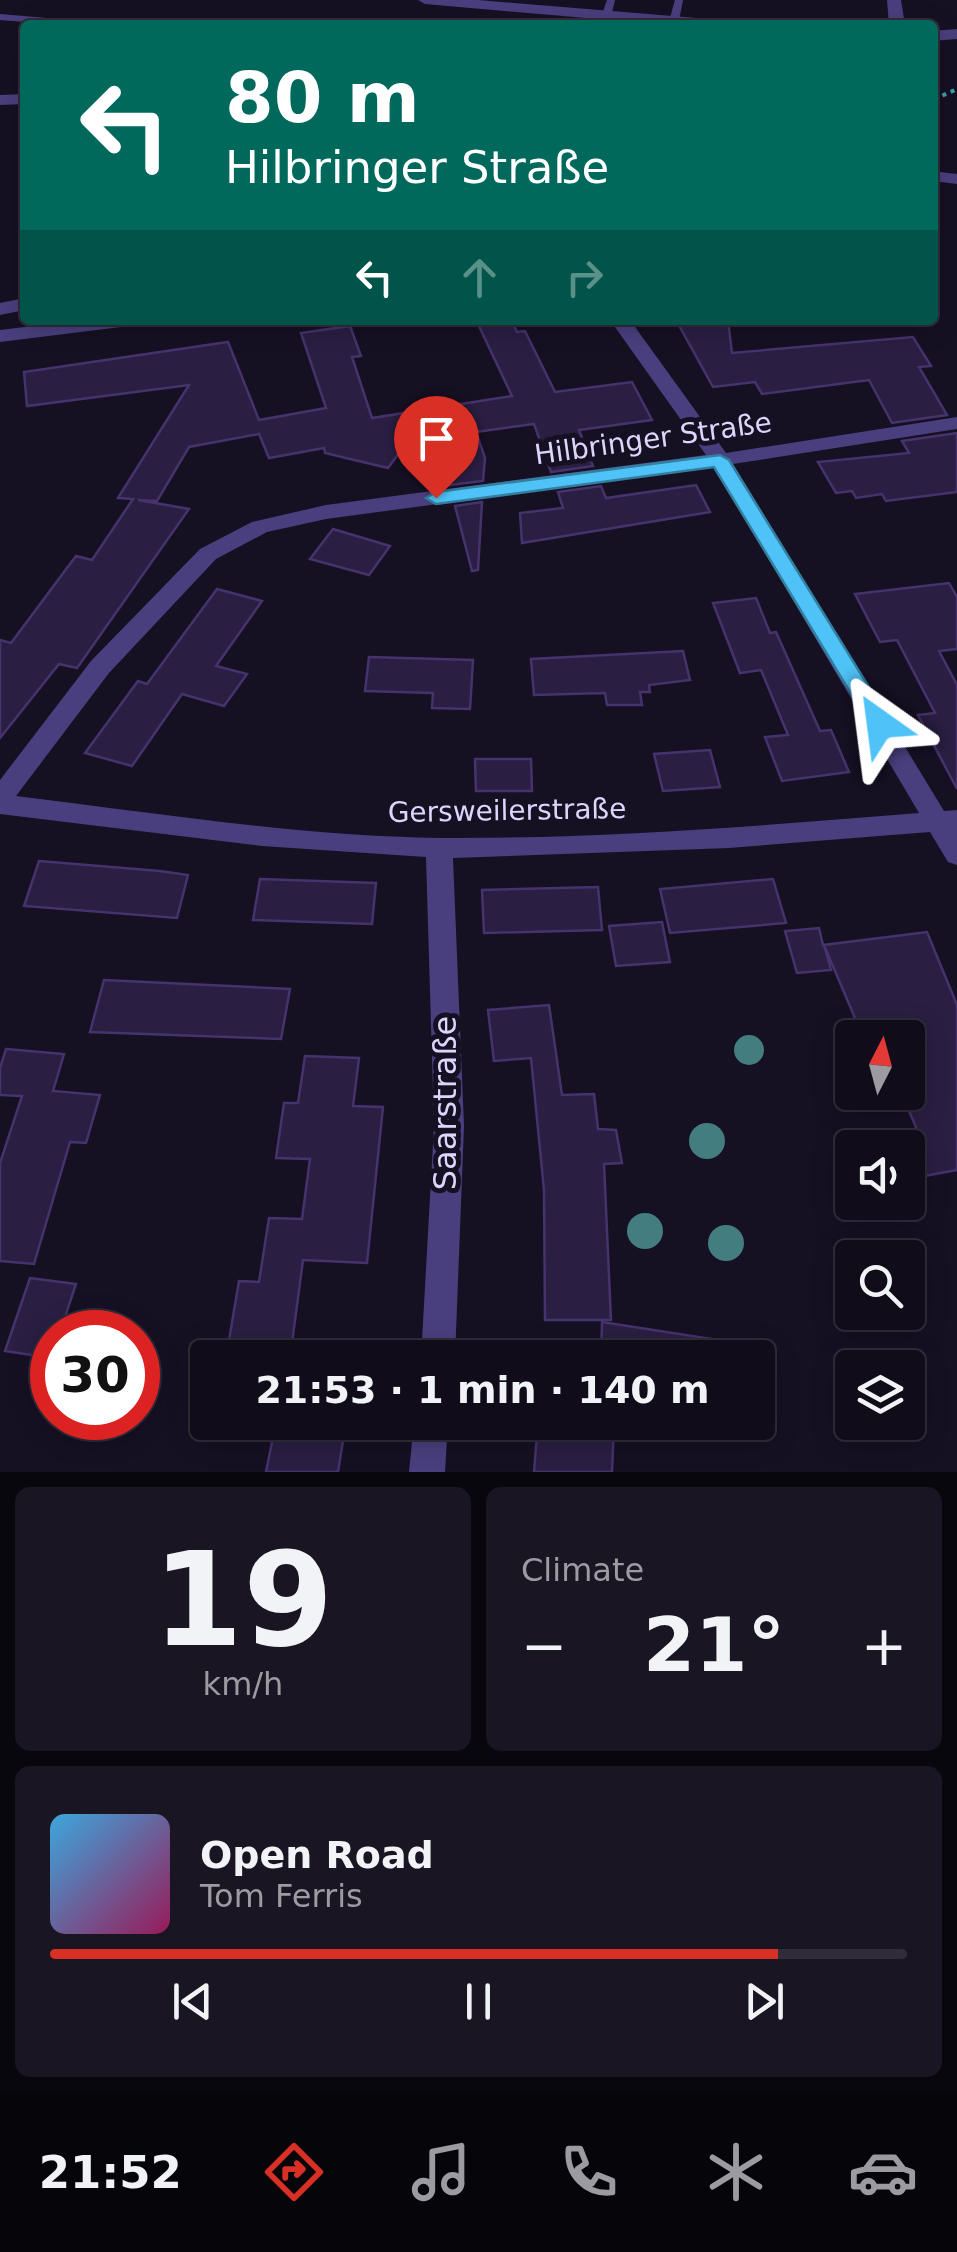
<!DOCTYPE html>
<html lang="en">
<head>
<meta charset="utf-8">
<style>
	:root { --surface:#100c1a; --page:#191523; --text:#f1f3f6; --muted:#9c9ba2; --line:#302c39; --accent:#d93025 }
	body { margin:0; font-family:"DejaVu Sans",sans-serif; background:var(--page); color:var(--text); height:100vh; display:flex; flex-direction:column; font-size:38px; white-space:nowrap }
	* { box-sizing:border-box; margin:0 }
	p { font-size:32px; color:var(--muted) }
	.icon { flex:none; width:55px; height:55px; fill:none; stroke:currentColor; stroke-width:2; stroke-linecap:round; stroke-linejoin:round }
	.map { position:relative; height:1472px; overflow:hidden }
	.panel { display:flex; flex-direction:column; gap:15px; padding:15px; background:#09070e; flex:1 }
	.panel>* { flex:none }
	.top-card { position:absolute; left:20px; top:20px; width:918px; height:305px; border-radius:10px; box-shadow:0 5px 25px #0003,0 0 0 2px var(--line); background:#00695c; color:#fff; overflow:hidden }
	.needle { width:65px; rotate:6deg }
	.tools { position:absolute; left:835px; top:1020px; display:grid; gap:20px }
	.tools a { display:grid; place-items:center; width:90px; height:90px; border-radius:10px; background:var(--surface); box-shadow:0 5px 25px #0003,0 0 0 2px var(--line); font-size:50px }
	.speed { position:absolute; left:30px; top:1310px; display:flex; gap:20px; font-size:50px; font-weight:700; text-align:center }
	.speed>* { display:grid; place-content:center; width:130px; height:130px; border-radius:50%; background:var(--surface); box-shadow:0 5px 25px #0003,0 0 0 2px var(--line); line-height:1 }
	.speed .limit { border:15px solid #d22; background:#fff; color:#111 }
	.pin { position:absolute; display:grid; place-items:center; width:85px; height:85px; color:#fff; margin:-102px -42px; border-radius:50% 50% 50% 0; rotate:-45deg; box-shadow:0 0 10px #0007 }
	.pin .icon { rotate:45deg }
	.me { position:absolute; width:110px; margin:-55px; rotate:329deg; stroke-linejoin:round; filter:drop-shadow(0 0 8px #0008) }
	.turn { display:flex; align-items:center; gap:35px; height:210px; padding:0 40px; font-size:45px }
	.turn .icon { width:130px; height:130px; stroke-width:2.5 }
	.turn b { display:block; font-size:70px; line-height:85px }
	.lanes { display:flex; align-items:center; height:95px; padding:0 40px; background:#0003; justify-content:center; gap:50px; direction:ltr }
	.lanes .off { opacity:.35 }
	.big { font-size:75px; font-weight:700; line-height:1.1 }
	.panel .widget { flex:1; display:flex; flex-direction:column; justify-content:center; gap:15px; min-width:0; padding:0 35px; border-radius:15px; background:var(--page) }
	.panel .dial { align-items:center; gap:0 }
	.dial b { font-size:130px; line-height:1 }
	.song { display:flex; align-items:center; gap:30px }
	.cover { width:120px; height:120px; border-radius:15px; background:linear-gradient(135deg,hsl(200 70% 55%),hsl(330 70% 35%)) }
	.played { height:10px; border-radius:5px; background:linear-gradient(90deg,var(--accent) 85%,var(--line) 85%) }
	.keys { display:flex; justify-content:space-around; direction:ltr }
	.heat { display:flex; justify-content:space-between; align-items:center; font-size:55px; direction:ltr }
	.panel .tiles { flex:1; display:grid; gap:15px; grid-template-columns:1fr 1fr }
	.widget:last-child { grid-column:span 2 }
	.trip { position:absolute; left:190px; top:1340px; width:585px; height:100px; border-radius:10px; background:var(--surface); box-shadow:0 5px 25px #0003,0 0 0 2px var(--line); font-weight:700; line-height:100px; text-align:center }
	.tabs { display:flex; height:160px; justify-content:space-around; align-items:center; background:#06050a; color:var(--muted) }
	.tabs .icon { width:70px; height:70px }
	.tabs .active { color:var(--accent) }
	.tabs b { font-size:45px; color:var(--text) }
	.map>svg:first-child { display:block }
	.building { fill:#2a1e42; stroke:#46326c; stroke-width:2.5 }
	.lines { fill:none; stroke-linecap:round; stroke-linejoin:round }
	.path { stroke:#39a3ac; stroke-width:4; stroke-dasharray:4 5; stroke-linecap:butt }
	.service { fill:#4a3f7e; fill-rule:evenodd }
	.minor { fill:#4a3f7e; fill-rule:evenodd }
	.tree { fill:#437d7f }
	.route { fill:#4fc3f7; stroke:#337fa1; stroke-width:2.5 }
	.labels { text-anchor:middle; stroke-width:10; stroke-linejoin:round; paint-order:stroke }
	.street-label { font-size:28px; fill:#dfd5fc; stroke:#161023 }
	.near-street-label { font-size:32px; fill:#dfd5fc; stroke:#161023 }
</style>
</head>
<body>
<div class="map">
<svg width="957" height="1472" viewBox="0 0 957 1472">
	<rect width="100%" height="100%" fill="#161023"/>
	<g class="building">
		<path d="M 511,320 L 517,332 L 525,331 L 555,392 L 632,382 L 652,420 L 579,430 L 593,466 L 551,472 L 534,424 L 476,432 L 485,458 L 483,481 L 449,485 L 447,475 L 434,477 L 418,427 L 388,468 L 325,453 L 324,448 L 269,458 L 259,434 L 189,447 L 157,501 L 138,500 L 189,509 L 77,668 L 59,664 L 0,738 L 0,640 L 11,643 L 76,556 L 92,560 L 133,499 L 118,498 L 189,385 L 27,406 L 24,372 L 228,342 L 259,420 L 326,408 L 301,333 L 350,326 L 361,356 L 352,357 L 372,418 L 512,396 L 478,324 Z"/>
		<path d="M 676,320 L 728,320 L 732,353 L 913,337 L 931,366 L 919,367 L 947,415 L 892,423 L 869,380 L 762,394 L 755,382 L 713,387 Z"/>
		<path d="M 957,433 L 957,492 L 886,501 L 882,494 L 856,498 L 852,491 L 836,493 L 818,462 L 909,453 L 902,441 Z"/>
		<path d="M 696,485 L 710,512 L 522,543 L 520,513 L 563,508 L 558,492 L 601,486 L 606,498 Z"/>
		<path d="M 482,502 L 478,570 L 472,571 L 455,506 Z"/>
		<path d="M 333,529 L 390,546 L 369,575 L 310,559 Z"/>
		<path d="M 949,583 L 957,597 L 957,649 L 939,651 L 957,685 L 957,789 L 918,715 L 935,713 L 897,640 L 880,642 L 855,594 Z"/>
		<path d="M 217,589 L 262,601 L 216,666 L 247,674 L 224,706 L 182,694 L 132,766 L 85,753 L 138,681 L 147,684 Z"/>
		<path d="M 756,598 L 770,633 L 776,632 L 820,731 L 831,730 L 849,772 L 782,781 L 765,737 L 788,735 L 761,670 L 740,673 L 713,603 Z"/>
		<path d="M 683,651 L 690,680 L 649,685 L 650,692 L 640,692 L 642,705 L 607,705 L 605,693 L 534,695 L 531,659 Z"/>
		<path d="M 369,657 L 473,660 L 470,709 L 432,708 L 433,693 L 365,691 Z"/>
		<path d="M 710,750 L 720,787 L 663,791 L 654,754 Z"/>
		<path d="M 475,759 L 531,759 L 532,791 L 476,791 Z"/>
		<path d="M 39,861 L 160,871 L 188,875 L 177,918 L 24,906 Z"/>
		<path d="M 260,879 L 376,883 L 372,924 L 253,920 Z"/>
		<path d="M 773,879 L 786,923 L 670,933 L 660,889 Z"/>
		<path d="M 598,887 L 602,930 L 484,933 L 482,890 Z"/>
		<path d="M 662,922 L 670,962 L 616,966 L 609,926 Z"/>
		<path d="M 819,928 L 823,945 L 927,932 L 957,1005 L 957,1170 L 908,1179 L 908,1134 L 918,1132 L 901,1092 L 908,1092 L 908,1038 L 878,1038 L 874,1027 L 860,1030 L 824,945 L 831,970 L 797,973 L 785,931 Z"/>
		<path d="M 104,980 L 290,989 L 281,1039 L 90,1032 Z"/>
		<path d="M 549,1005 L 562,1095 L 594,1094 L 598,1129 L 616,1130 L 622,1163 L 604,1164 L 611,1320 L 545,1320 L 544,1190 L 531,1058 L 494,1061 L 488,1010 Z"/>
		<path d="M 6,1049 L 64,1054 L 53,1091 L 100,1095 L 86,1143 L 70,1142 L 34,1264 L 0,1261 L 0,1163 L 22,1096 L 0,1095 L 0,1068 Z"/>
		<path d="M 305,1056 L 359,1058 L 353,1106 L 383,1107 L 367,1263 L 303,1260 L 290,1358 L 226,1358 L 239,1281 L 259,1282 L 269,1218 L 302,1219 L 310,1159 L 276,1158 L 284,1103 L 298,1103 Z"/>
		<path d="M 30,1278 L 76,1284 L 60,1332 L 52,1332 L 52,1358 L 5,1351 Z"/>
		<path d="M 602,1322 L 718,1340 L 717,1358 L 601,1358 Z"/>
		<path d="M 276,1422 L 346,1422 L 338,1472 L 266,1472 Z"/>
		<path d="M 538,1422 L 614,1422 L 612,1472 L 534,1472 Z"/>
	</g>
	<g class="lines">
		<path class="path" d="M 937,155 L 937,98 L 957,89"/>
		<g class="service">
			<path d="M 607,0 L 615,0 L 611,17 L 606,20 L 601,17 Z"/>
			<path d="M 675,0 L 683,0 L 679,21 L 674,24 L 669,21 Z"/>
			<path d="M 0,14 L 95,22 L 100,25 L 62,25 L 0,20 Z"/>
		</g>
		<g class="minor">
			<path d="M 418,0 L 478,0 L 721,20 L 729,25 L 667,25 L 425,4 Z"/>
			<path d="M 887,0 L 901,0 L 905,25 L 889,25 Z"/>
			<path d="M 957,29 L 957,39 L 932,41 L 932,31 Z"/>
			<path d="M 25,94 L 25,104 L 0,105 L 0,95 Z"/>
			<path d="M 932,171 L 957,174 L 957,184 L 932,181 Z"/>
			<path d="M 25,298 L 25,310 L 0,315 L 0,303 Z"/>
			<path d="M 82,320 L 139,320 L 129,326 L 0,342 L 0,330 Z"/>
			<path d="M 610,320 L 630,320 L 726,453 L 957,417 L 957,429 L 733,464 L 944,811 L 957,810 L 957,865 L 948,862 L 930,832 L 729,848 L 453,858 L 464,1126 L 455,1358 L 421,1358 L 434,1126 L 426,857 L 262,846 L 0,814 L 0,780 L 91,661 L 200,549 L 252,522 L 326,505 L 706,455 ZM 714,467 L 919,813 C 760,826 599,839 440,838 C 299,836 156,813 16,796 L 109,673 L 216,559 L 267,532 L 326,519 Z"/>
			<path d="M 414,1422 L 448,1422 L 445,1472 L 409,1472 Z"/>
		</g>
	</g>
	<g class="tree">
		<circle cx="749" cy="1050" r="15"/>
		<circle cx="707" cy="1141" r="18"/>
		<circle cx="645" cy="1231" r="18"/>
		<circle cx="726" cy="1243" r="18"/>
	</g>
	<path class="route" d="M 720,455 L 729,460 L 888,718 L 888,730 L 873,730 L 714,467 L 436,504 L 426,498 L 436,492 Z"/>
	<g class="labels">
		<g class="street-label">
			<text transform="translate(653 438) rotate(-8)" y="10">Hilbringer Straße</text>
			<text transform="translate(507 810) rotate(-1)" y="10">Gersweilerstraße</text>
		</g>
		<g class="near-street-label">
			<text transform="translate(445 1103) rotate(-90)" y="11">Saarstraße</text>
		</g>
	</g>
</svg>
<div class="tools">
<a><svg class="needle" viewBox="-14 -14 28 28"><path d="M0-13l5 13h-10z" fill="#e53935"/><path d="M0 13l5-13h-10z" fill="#9c9ba2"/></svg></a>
<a><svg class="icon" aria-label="sound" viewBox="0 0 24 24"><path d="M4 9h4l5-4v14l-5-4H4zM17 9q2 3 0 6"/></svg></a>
<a><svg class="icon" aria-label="search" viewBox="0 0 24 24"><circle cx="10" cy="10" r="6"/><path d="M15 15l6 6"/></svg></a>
<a><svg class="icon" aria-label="layers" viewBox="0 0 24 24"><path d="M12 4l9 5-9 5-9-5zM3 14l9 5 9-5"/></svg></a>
</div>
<div class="speed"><div class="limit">30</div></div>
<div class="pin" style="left:436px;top:498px;background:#d93025"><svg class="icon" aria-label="arrive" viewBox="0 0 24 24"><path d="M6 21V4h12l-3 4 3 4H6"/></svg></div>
<svg class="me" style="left:880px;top:724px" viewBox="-20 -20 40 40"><path d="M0-17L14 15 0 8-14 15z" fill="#4fc3f7" stroke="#fff" stroke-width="4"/></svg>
<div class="trip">21:53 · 1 min · 140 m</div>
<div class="top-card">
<div class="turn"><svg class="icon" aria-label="left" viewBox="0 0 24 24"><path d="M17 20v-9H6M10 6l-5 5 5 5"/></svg><div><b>80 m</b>Hilbringer Straße</div></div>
<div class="lanes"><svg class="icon" aria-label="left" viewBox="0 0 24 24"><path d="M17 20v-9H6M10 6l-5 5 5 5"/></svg><svg class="icon off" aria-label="ahead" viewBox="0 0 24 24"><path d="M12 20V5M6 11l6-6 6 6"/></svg><svg class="icon off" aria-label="right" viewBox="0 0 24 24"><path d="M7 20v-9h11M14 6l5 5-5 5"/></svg></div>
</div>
</div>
<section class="panel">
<div class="tiles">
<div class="widget dial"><b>19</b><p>km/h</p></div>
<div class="widget"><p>Climate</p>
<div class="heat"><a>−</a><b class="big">21°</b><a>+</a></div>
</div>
<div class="widget">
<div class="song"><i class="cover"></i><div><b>Open Road</b><p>Tom Ferris</p></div></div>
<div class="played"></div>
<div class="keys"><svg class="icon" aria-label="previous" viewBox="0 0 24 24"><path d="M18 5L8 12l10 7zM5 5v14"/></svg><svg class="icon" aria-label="pause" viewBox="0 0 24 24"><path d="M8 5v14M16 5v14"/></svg><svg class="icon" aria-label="next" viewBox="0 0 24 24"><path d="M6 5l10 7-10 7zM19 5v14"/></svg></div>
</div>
</div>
</section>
<nav class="tabs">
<b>21:52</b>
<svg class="icon active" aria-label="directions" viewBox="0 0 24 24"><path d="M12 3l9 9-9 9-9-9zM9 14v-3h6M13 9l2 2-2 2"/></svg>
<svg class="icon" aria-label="music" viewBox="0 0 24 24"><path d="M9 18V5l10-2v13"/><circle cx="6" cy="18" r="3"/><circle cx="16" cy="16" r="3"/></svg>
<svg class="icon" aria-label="phone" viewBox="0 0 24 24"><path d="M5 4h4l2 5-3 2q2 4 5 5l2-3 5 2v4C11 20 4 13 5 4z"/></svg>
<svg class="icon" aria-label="climate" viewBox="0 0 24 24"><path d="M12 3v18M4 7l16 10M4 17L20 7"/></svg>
<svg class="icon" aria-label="car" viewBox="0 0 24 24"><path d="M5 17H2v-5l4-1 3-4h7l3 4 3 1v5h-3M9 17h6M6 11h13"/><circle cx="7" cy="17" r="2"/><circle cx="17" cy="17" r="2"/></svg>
</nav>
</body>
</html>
